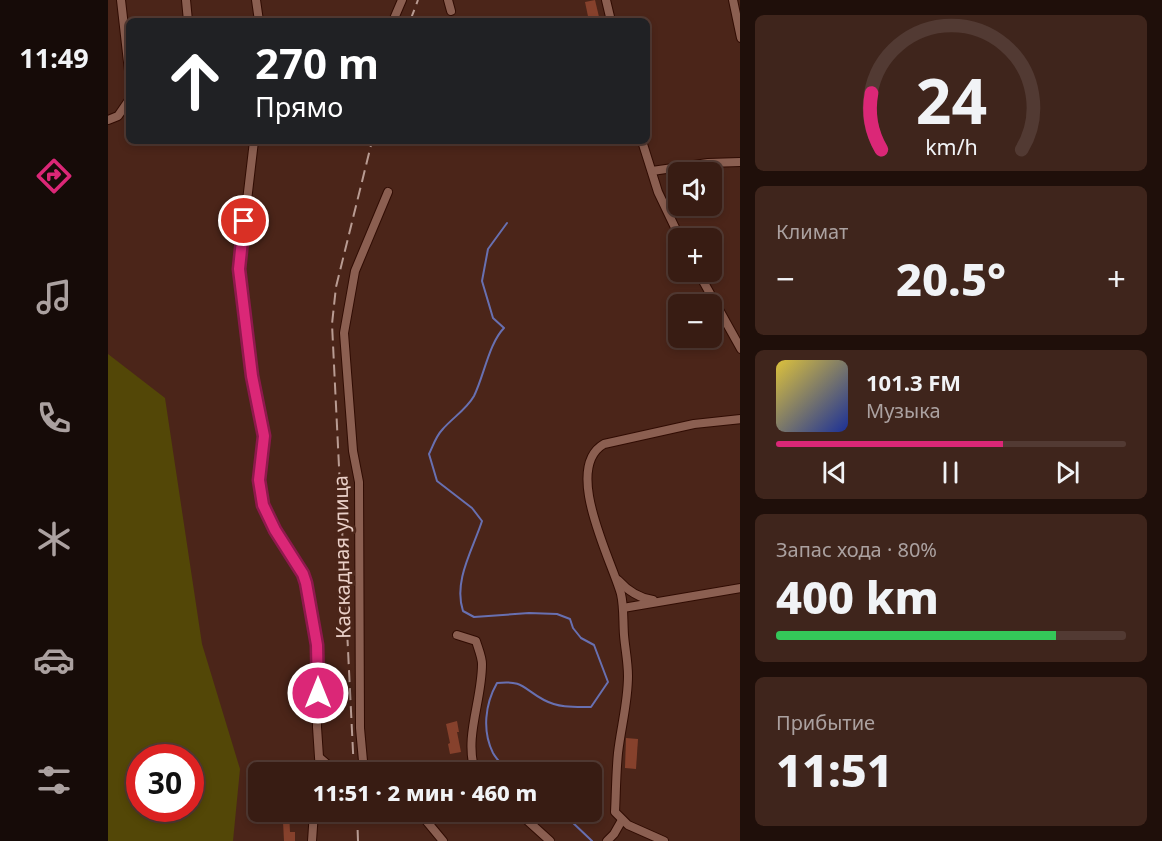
<!DOCTYPE html>
<html lang="ru">
<head>
<meta charset="utf-8">
<style>
	:root { --surface:#381c13; --page:#3f251c; --text:#f1f3f6; --muted:#aba1a0; --line:#523a33; --accent:#db2777 }
	body { margin:0; font-family:"Noto Sans",sans-serif; background:var(--page); color:var(--text); height:100vh; display:flex; flex-direction:column; font-size:22px; white-space:nowrap }
	* { box-sizing:border-box; margin:0 }
	p { font-size:20px; color:var(--muted) }
	.icon { flex:none; width:33px; height:33px; fill:none; stroke:currentColor; stroke-width:2; stroke-linecap:round; stroke-linejoin:round }
	.map { position:relative; flex:1; overflow:hidden }
	.drawer { display:flex; flex-direction:column; gap:15px; padding:15px; background:#1f0f0a; width:422px }
	.drawer>* { flex:none }
	.top-card { position:absolute; left:18px; top:18px; width:524px; height:126px; border-radius:9px; box-shadow:0 3px 9px #0003,0 0 0 2px var(--line); background:#202124; color:#fff; overflow:hidden }
	.fabs { position:absolute; left:560px; top:162px; display:grid; gap:12px }
	.fabs a { display:grid; place-items:center; width:54px; height:54px; border-radius:9px; background:var(--surface); box-shadow:0 3px 9px #0003,0 0 0 2px var(--line); font-size:30px }
	.speed { position:absolute; left:18px; top:744px; display:flex; gap:12px; font-size:30px; font-weight:700; text-align:center }
	.speed>* { display:grid; place-content:center; width:78px; height:78px; border-radius:50%; background:var(--surface); box-shadow:0 3px 9px #0003,0 0 0 2px var(--line); line-height:1 }
	.speed .limit { border:9px solid #d22; background:#fff; color:#111 }
	.pin { position:absolute; display:grid; place-items:center; width:51px; height:51px; color:#fff; margin:-26px; border:3px solid #fff; border-radius:50%; box-shadow:0 2px 6px #0007 }
	.me { position:absolute; width:66px; margin:-33px; rotate:0deg; stroke-linejoin:round; filter:drop-shadow(0 0 4px #0008) }
	.turn { display:flex; align-items:center; gap:21px; height:126px; padding:0 30px; font-size:27px }
	.turn .icon { width:78px; height:78px; stroke-width:2.5 }
	.turn b { display:block; font-size:42px; line-height:51px }
	.big { font-size:45px; font-weight:800; line-height:1.1 }
	.drawer .widget { flex:1; display:flex; flex-direction:column; justify-content:center; gap:9px; min-width:0; padding:0 21px; border-radius:9px; background:var(--page) }
	.drawer .dial { align-items:center; gap:0 }
	.dial svg { height:156px; overflow:visible; fill:none; stroke:var(--line); stroke-width:7; stroke-linecap:round; text-anchor:middle }
	.dial text { fill:var(--text); stroke:none }
	.song { display:flex; align-items:center; gap:18px }
	.cover { width:72px; height:72px; border-radius:9px; background:linear-gradient(135deg,hsl(50 70% 55%),hsl(230 70% 35%)) }
	.played { height:6px; border-radius:3px; background:linear-gradient(90deg,var(--accent) 65%,var(--line) 65%) }
	.keys { display:flex; justify-content:space-around; direction:ltr }
	.heat { display:flex; justify-content:space-between; align-items:center; font-size:33px; direction:ltr }
	.charge { height:9px; border-radius:4px; background:linear-gradient(90deg,#34c759 80%,var(--line) 0) }
	.trip { position:absolute; left:140px; top:762px; width:354px; height:60px; border-radius:9px; background:var(--surface); box-shadow:0 3px 9px #0003,0 0 0 2px var(--line); font-weight:800; line-height:60px; text-align:center }
	main { display:flex; flex:1; min-height:0 }
	.dock { display:flex; flex-direction:column; width:108px; justify-content:space-around; align-items:center; background:#160b08; color:var(--muted) }
	.dock .icon { width:42px; height:42px }
	.dock .active { color:var(--accent) }
	.dock b { font-size:27px; color:var(--text) }
	.map>svg:first-child { display:block }
	.green { fill:#534707; fill-rule:evenodd }
	.lines { fill:none; stroke-linecap:round; stroke-linejoin:round }
	.stream { stroke:#6870b1; stroke-width:2 }
	.building { fill:#86412c }
	.minor-casing { stroke:#300c03; stroke-width:10 }
	.minor { stroke:#8b5f51; stroke-width:8 }
	.rail { stroke:#b99c93; stroke-width:2; stroke-dasharray:12 6; stroke-linecap:butt }
	.route-casing { stroke:#8e194d; stroke-width:15 }
	.route { stroke:#db2777; stroke-width:10 }
	.labels { text-anchor:middle; stroke-width:6; stroke-linejoin:round; paint-order:stroke }
	.street-label { font-size:20px; fill:#e9cfc7; stroke:#4b2519 }
</style>
</head>
<body>
<main>
<nav class="dock">
<b>11:49</b>
<svg class="icon active" aria-label="directions" viewBox="0 0 24 24"><path d="M12 3l9 9-9 9-9-9zM9 14v-3h6M13 9l2 2-2 2"/></svg>
<svg class="icon" aria-label="music" viewBox="0 0 24 24"><path d="M9 18V5l10-2v13"/><circle cx="6" cy="18" r="3"/><circle cx="16" cy="16" r="3"/></svg>
<svg class="icon" aria-label="phone" viewBox="0 0 24 24"><path d="M5 4h4l2 5-3 2q2 4 5 5l2-3 5 2v4C11 20 4 13 5 4z"/></svg>
<svg class="icon" aria-label="climate" viewBox="0 0 24 24"><path d="M12 3v18M4 7l16 10M4 17L20 7"/></svg>
<svg class="icon" aria-label="car" viewBox="0 0 24 24"><path d="M5 17H2v-5l4-1 3-4h7l3 4 3 1v5h-3M9 17h6M6 11h13"/><circle cx="7" cy="17" r="2"/><circle cx="17" cy="17" r="2"/></svg>
<svg class="icon" aria-label="filters" viewBox="0 0 24 24"><path d="M4 7h16M4 17h16"/><circle cx="9" cy="7" r="2"/><circle cx="15" cy="17" r="2"/></svg>
</nav>
<div class="map">
<svg width="633" height="841" viewBox="0 0 633 841">
	<rect width="100%" height="100%" fill="#4b2519"/>
	<path class="green" d="M 0,354 L 57,398 L 94,644 L 132,769 L 125,841 L 0,841 ZM 32,758 L 82,758 L 82,808 L 32,808 Z"/>
	<g class="lines">
		<g class="stream">
			<path d="M 399,223 L 380,249 L 374,281 L 385,318 L 396,328 C 381,343 376,376 366,396 C 358,410 344,418 334,430 C 328,436 325,446 321,454 L 329,481 L 364,508 L 374,521 C 365,549 345,581 355,611 L 366,617 L 421,613 L 449,614 L 462,619 L 465,628 L 473,638 L 486,645 L 500,682 L 483,707 C 467,707 451,708 436,700 C 415,689 416,680 389,683 C 377,704 374,731 385,753 C 389,760 396,767 401,772"/>
			<path d="M 439,812 L 463,821 L 484,841"/>
		</g>
	</g>
	<g class="building">
		<path d="M 487,0 L 492,21 L 481,21 L 477,2 Z"/>
		<path d="M 349,721 L 351,732 L 349,732 L 353,752 L 342,754 L 340,744 L 342,743 L 338,724 Z"/>
		<path d="M 518,738 L 530,739 L 528,769 L 517,768 Z"/>
		<path d="M 170,812 L 181,812 L 182,832 L 187,832 L 187,841 L 176,841 L 175,822 L 171,823 Z"/>
	</g>
	<g class="lines">
		<g class="minor-casing">
			<g id="minor">
				<path d="M 13,0 L 21,71"/>
				<path d="M 78,0 L 80,21"/>
				<path d="M 148,0 L 151,21"/>
				<path d="M 340,0 L 343,11"/>
				<path d="M 498,0 L 503,21"/>
				<path d="M 625,0 L 633,38"/>
				<path d="M 285,21 L 294,0"/>
				<path d="M 0,120 L 10,116 L 21,100"/>
				<path d="M 146,141 L 131,269 L 144,376 L 155,436 L 151,480 L 155,505 L 167,530 L 196,574 L 199,583 L 210,657 L 209,727 L 212,772"/>
				<path d="M 534,141 L 550,192 L 572,238"/>
				<path d="M 544,171 L 600,163 L 633,162"/>
				<path d="M 590,272 L 633,349"/>
				<path d="M 510,580 C 520,591 530,598 545,600"/>
				<path d="M 515,608 L 633,588"/>
				<path d="M 349,635 L 368,641 C 370,648 374,657 374,664 C 374,701 356,736 367,772"/>
				<path d="M 212,758 L 219,764 L 236,772"/>
				<path d="M 256,772 L 252,728 L 251,482 L 245,451 L 236,333 L 247,271 L 280,192"/>
				<path d="M 311,812 L 335,841"/>
				<path d="M 410,812 L 442,841"/>
				<path d="M 204,841 L 206,812"/>
				<path d="M 499,841 L 506,834 L 514,820"/>
				<path d="M 556,841 L 520,825 L 507,812 C 508,793 508,773 510,753 C 513,727 520,702 520,676 C 520,662 517,648 516,635 C 515,621 516,607 513,594 C 504,561 454,468 496,444 L 586,424 L 633,419"/>
			</g>
		</g>
		<use href="#minor" class="minor"/>
		<g class="rail">
			<path d="M 302,21 L 310,0"/>
			<path d="M 246,772 L 224,324 L 228,287 L 264,141"/>
			<path d="M 249,812 L 250,841"/>
		</g>
	</g>
	<g class="lines">
		<g class="route-casing">
			<path id="route" d="M 136,221 L 131,269 L 144,376 L 156,436 L 151,480 L 155,505 L 167,530 L 195,574 L 198,583 L 209,645 L 210,693"/>
		</g>
		<use href="#route" class="route"/>
	</g>
	<g class="labels">
		<g class="street-label">
			<text transform="translate(234 557) rotate(-91)" y="7">Каскадная улица</text>
		</g>
	</g>
</svg>
<div class="fabs">
<a><svg class="icon" aria-label="sound" viewBox="0 0 24 24"><path d="M4 9h4l5-4v14l-5-4H4zM17 9q2 3 0 6"/></svg></a>
<a>+</a>
<a>−</a>
</div>
<div class="speed"><div class="limit">30</div></div>
<div class="pin" style="left:136px;top:221px;background:#d93025"><svg class="icon" aria-label="arrive" viewBox="0 0 24 24"><path d="M6 21V4h12l-3 4 3 4H6"/></svg></div>
<svg class="me" style="left:210px;top:693px" viewBox="-20 -20 40 40"><circle r="17" fill="#db2777" stroke="#fff" stroke-width="3"/><path d="M0-11L8 9 0 5-8 9z" fill="#fff"/></svg>
<div class="trip">11:51 · 2 мин · 460 m</div>
<div class="top-card">
<div class="turn"><svg class="icon" aria-label="ahead" viewBox="0 0 24 24"><path d="M12 20V5M6 11l6-6 6 6"/></svg><div><b>270 m</b>Прямо</div></div>
</div>
</div>
<section class="drawer">
<div class="widget dial"><svg viewBox="0 0 100 80">
<path d="M14 69A42 42 0 1 1 86 69"/>
<path d="M14 69A42 42 0 0 1 9 40" stroke="#db2777"/>
<text x="50" y="56" font-size="32" font-weight="700">24</text>
<text x="50" y="72" font-size="11">km/h</text>
</svg></div>
<div class="widget"><p>Климат</p>
<div class="heat"><a>−</a><b class="big">20.5°</b><a>+</a></div>
</div>
<div class="widget">
<div class="song"><i class="cover"></i><div><b>101.3 FM</b><p>Музыка</p></div></div>
<div class="played"></div>
<div class="keys"><svg class="icon" aria-label="previous" viewBox="0 0 24 24"><path d="M18 5L8 12l10 7zM5 5v14"/></svg><svg class="icon" aria-label="pause" viewBox="0 0 24 24"><path d="M8 5v14M16 5v14"/></svg><svg class="icon" aria-label="next" viewBox="0 0 24 24"><path d="M6 5l10 7-10 7zM19 5v14"/></svg></div>
</div>
<div class="widget"><p>Запас хода · 80%</p><b class="big">400 km</b><div class="charge"></div></div>
<div class="widget"><p>Прибытие</p><b class="big">11:51</b></div>
</section>
</main>
</body>
</html>
